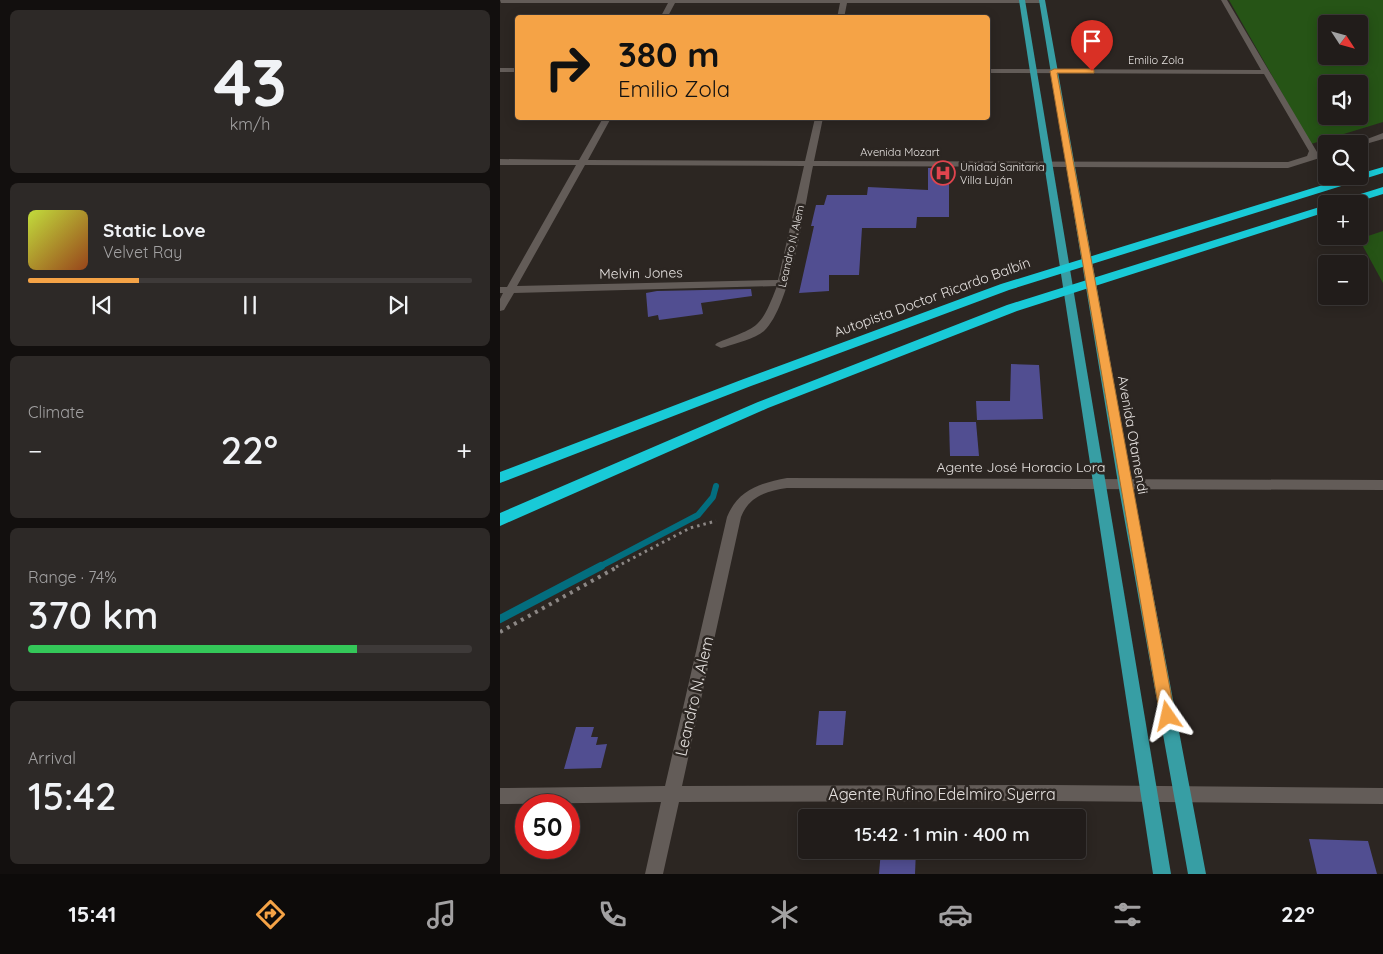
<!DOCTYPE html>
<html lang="en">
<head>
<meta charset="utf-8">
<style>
	:root { --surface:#211c1a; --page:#2d2927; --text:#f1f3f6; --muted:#a2a1a2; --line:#3e3a39; --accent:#f5a346 }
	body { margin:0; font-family:Quicksand,sans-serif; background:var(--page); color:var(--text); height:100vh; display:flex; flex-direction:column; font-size:19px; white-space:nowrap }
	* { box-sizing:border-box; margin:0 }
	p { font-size:16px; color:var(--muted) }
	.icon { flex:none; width:28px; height:28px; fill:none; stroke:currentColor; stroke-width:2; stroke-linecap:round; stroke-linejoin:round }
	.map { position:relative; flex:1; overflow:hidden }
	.panel { display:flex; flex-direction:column; gap:10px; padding:10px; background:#120f0e; width:500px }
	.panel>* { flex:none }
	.guide { position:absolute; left:15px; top:15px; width:475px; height:105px; border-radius:5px; box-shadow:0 2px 12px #0003,0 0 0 1px var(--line); background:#f5a346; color:#111; overflow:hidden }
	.needle { width:32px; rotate:126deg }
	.controls { position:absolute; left:818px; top:15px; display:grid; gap:10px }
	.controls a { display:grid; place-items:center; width:50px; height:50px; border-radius:5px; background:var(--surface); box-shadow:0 2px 12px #0003,0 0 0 1px var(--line); font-size:25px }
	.speed { position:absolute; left:15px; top:794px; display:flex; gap:10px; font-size:25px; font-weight:700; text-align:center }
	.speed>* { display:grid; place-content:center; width:65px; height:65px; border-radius:50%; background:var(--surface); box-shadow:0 2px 12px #0003,0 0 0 1px var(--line); line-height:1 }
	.speed .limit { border:8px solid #d22; background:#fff; color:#111 }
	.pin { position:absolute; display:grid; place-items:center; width:42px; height:42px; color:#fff; margin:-51px -21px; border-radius:50% 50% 50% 0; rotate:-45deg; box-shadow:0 0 5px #0007 }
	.pin .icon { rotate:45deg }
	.me { position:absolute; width:55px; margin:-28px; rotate:349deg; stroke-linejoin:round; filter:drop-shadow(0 0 4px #0008) }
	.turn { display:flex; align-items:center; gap:18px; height:105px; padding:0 20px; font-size:22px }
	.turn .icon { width:65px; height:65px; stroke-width:2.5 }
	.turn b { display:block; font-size:35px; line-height:42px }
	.big { font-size:38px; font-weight:600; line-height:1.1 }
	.panel .card { flex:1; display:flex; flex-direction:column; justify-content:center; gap:8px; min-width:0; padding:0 18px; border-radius:8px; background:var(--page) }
	.panel .dial { align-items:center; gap:0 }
	.dial b { font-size:65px; line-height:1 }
	.song { display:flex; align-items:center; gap:15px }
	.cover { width:60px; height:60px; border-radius:8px; background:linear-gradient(135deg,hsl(70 70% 55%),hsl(20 70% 35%)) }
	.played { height:5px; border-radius:2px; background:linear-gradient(90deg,var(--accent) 25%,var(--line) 25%) }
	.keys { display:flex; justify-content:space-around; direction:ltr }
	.heat { display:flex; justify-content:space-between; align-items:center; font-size:28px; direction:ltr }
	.charge { height:8px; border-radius:4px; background:linear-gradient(90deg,#34c759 74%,var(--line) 0) }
	.trip { position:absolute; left:298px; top:809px; width:288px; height:50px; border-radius:5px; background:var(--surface); box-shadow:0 2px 12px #0003,0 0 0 1px var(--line); font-weight:600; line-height:50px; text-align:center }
	.menu { display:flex; height:80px; justify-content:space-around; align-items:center; background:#0d0b0a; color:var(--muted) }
	.menu .icon { width:35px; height:35px }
	.menu .active { color:var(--accent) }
	.menu b { font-size:22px; color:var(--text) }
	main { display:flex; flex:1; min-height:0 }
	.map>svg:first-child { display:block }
	.green { fill:#265416; fill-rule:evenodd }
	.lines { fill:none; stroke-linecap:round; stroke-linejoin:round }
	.stream-far1 { stroke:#036e7f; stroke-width:6 }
	.stream { stroke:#036e7f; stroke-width:8 }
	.building { fill:#514e91 }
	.path-far1 { stroke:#8c8785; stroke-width:3; stroke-dasharray:2.5 4; stroke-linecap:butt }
	.path { stroke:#8c8785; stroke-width:4; stroke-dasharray:3 5; stroke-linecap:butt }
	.minor { fill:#635c58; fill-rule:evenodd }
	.major { fill:#379ea4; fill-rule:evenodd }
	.highway { fill:#19cad7; fill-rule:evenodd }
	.route { fill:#f5a346; stroke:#9f6a2e }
	.labels { text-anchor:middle; stroke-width:5; stroke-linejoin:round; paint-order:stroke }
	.far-street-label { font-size:11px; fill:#e5e1df; stroke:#2c2622 }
	.far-poi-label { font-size:11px; fill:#e5e1df; stroke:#2c2622; text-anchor:start }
	.street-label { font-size:14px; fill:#e5e1df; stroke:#2c2622 }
	.near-street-label { font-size:16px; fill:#e5e1df; stroke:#2c2622 }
</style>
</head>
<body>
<main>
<section class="panel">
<div class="card dial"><b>43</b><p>km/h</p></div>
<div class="card">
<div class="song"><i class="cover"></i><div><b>Static Love</b><p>Velvet Ray</p></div></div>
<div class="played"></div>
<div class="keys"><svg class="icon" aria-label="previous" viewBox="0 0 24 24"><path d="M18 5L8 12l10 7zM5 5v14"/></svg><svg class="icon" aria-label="pause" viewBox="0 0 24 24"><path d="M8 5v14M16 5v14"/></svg><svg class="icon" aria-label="next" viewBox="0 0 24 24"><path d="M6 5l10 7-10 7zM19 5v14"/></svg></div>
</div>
<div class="card"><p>Climate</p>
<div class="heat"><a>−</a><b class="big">22°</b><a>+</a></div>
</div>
<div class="card"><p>Range · 74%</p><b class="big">370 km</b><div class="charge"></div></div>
<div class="card"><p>Arrival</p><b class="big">15:42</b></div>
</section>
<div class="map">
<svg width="883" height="874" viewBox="0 0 883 874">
	<rect width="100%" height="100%" fill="#2c2622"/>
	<g class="green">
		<path d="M 729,0 L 883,0 L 883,122 L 811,144 ZM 826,24 L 859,24 L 859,56 L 826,56 ZM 826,84 L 859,84 L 859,116 L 826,116 Z"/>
		<path d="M 883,231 L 883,283 L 859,239 Z"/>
	</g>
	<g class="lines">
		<path class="stream-far1" d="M 99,567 L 198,515 L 213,497 L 216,486"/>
		<path class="stream" d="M 0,619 L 101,566"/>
	</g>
	<g class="building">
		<path d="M 428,168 L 449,168 L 449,217 L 417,217 L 416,228 L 362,228 L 359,275 L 329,275 L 329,291 L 299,293 L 314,226 L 311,226 L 316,205 L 324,205 L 327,195 L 367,195 L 368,187 L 428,190 Z"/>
		<path d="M 251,289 L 252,296 L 201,303 L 203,314 L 159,320 L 158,315 L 148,317 L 146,293 L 157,291 Z"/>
		<path d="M 511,364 L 539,365 L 543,419 L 477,420 L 476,401 L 510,401 Z"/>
		<path d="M 449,422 L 476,422 L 479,456 L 450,456 Z"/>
		<path d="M 319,711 L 346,711 L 343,745 L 316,745 Z"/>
		<path d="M 76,727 L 94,727 L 91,737 L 98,737 L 96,745 L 107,744 L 101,768 L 64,769 Z"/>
		<path d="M 809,839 L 868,841 L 877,874 L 817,874 Z"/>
		<path d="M 381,850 L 416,850 L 415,874 L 379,874 Z"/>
	</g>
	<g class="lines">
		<path class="path-far1" d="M 116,567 L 190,528 L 216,521"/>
		<path class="path" d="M 0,632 L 119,566"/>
		<g class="minor">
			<path d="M 0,0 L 545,0 L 545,1 L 542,3 L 347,3 L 344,18 L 337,18 L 340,3 L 175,3 L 167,18 L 160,18 L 168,3 L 1,3 Z"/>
			<path d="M 721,0 L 727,0 L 817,152 L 826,150 L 826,156 L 788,168 L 313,166 C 305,204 291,306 264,331 C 255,339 236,343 225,347 L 221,348 L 215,345 L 217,343 C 259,326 260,330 277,286 L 14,293 L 4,310 L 0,311 L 0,299 L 3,293 L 0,293 L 0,287 L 7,287 L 76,165 L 0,165 L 0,159 L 79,160 L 103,118 L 111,118 L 88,160 L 305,161 L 315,118 L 323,118 L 314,161 L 788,162 L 807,156 L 809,151 L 764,74 L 488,73 L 488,69 L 761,70 ZM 85,165 L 304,166 L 278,280 L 17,286 Z"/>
			<rect x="0" y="68" width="18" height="4"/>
			<path d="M 883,133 L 883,139 L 859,146 L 859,144 L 854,144 Z"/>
			<path d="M 287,478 L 883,480 L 883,490 L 287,488 C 267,491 249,496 241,517 L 182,786 L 552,785 L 883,788 L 883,804 L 552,801 L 179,802 L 163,874 L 145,874 L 161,802 L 0,804 L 0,788 L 165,786 L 227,517 C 238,490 260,483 287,478 Z"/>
		</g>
		<g class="major">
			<path d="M 519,0 L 525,0 L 671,874 L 653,874 Z"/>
			<path d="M 539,0 L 545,0 L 632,483 L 706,874 L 688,874 L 618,483 Z"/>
		</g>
		<g class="highway">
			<path d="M 883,167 L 883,173 L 509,290 L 251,386 L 0,483 L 0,472 L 241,380 L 501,284 L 852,176 L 859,176 L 859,174 Z"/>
			<path d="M 883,187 L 883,194 L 851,204 L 834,204 L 835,202 Z"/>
			<path d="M 826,205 L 826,212 L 517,311 L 268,408 L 0,526 L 0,513 L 258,402 L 507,305 Z"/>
		</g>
	</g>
	<path class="route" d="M 592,69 L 594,70 L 594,73 L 557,73 L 675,716 L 673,720 L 668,722 L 662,720 L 660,716 L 550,71 L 554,69 Z"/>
	<defs>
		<g id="hospital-ring" transform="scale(1.25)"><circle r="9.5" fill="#2c2622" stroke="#e0444e" stroke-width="1.5"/><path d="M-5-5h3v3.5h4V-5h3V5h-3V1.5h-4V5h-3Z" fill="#e0444e"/></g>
	</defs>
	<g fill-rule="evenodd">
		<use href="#hospital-ring" x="443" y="173"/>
	</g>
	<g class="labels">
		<g class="far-street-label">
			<text x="656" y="64">Emilio Zola</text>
			<text x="400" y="156">Avenida Mozart</text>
			<text transform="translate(291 246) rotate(-77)" y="4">Leandro N. Alem</text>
		</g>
		<g class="far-poi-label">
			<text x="460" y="171">Unidad Sanitaria<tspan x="460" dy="13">Villa Luján</tspan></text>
		</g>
		<g class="street-label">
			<text transform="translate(141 273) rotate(-1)" y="5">Melvin Jones</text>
			<text transform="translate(432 297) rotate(-20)" y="5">Autopista Doctor Ricardo Balbín</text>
			<text transform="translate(633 435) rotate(80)" y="5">Avenida Otamendi</text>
			<text x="521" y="472">Agente José Horacio Lora</text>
		</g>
		<g class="near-street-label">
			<text transform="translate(194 696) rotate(-77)" y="6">Leandro N. Alem</text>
			<text x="442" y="800">Agente Rufino Edelmiro Syerra</text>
		</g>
	</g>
</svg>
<div class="controls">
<a><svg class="needle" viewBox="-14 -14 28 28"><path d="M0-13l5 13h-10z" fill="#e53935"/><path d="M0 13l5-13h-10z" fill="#a2a1a2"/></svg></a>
<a><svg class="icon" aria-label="sound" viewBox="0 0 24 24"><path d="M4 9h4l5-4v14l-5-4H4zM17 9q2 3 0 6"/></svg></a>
<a><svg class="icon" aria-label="search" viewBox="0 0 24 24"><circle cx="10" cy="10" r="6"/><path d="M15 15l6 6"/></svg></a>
<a>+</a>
<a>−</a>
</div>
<div class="speed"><div class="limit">50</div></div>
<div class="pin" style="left:592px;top:71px;background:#d93025"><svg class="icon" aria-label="arrive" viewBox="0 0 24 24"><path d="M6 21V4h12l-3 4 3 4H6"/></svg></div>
<svg class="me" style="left:668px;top:716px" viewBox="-20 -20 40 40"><path d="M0-17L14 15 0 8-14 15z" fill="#f5a346" stroke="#fff" stroke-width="4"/></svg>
<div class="trip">15:42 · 1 min · 400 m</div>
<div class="guide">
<div class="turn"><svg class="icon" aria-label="right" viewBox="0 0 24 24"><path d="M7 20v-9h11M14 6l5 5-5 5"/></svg><div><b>380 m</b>Emilio Zola</div></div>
</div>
</div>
</main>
<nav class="menu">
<b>15:41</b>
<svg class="icon active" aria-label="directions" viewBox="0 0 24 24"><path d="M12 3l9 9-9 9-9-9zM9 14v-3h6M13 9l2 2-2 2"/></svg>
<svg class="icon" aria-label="music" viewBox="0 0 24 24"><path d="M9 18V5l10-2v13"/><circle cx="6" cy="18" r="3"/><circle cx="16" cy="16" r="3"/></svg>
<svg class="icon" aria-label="phone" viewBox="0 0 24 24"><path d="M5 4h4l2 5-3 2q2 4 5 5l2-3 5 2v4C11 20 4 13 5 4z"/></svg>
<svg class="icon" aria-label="climate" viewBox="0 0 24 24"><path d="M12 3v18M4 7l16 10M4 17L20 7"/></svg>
<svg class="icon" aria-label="car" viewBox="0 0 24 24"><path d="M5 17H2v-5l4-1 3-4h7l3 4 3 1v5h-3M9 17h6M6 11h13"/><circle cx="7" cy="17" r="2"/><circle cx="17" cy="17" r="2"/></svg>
<svg class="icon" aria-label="filters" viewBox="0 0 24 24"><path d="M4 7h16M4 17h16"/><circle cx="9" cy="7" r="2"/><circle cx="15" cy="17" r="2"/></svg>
<b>22°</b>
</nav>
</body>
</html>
